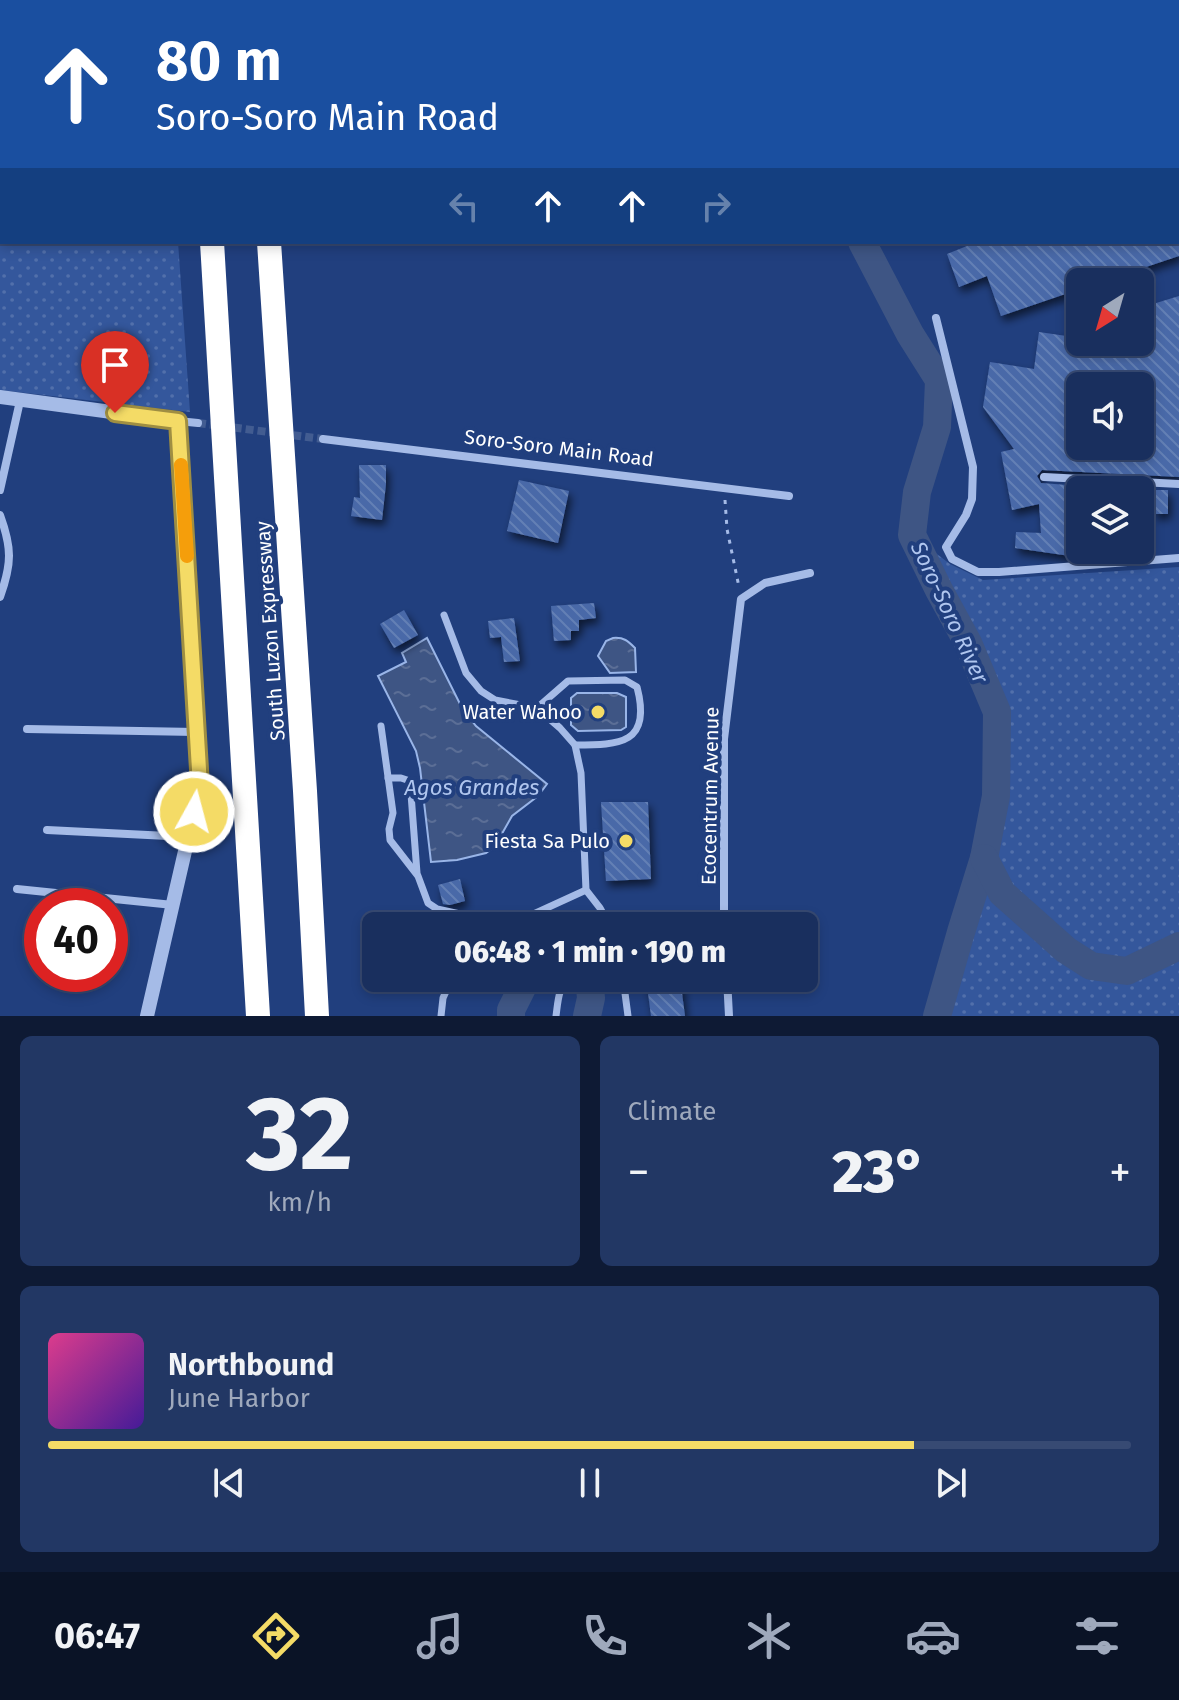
<!DOCTYPE html>
<html lang="en">
<head>
<meta charset="utf-8">
<style>
	:root { --surface:#192f5e; --page:#223764; --text:#f1f3f6; --muted:#9fa9bc; --line:#374a73; --accent:#f4db66 }
	body { margin:0; font-family:"Fira Sans",sans-serif; background:var(--page); color:var(--text); height:100vh; display:flex; flex-direction:column; font-size:30px; white-space:nowrap }
	* { box-sizing:border-box; margin:0 }
	p { font-size:26px; color:var(--muted) }
	.icon { flex:none; width:44px; height:44px; fill:none; stroke:currentColor; stroke-width:2; stroke-linecap:round; stroke-linejoin:round }
	.map { position:relative; height:1016px; overflow:hidden }
	.side { display:flex; flex-direction:column; gap:20px; padding:20px; background:#0e1a34; flex:1 }
	.side>* { flex:none }
	.banner { position:absolute; left:0px; top:0px; width:1180px; height:244px; box-shadow:0 4px 12px #0003,0 0 0 2px var(--line); background:#1a4fa0; color:#fff; overflow:hidden }
	.needle { width:52px; rotate:217deg }
	.controls { position:absolute; left:1066px; top:268px; display:grid; gap:16px }
	.controls a { display:grid; place-items:center; width:88px; height:88px; border-radius:12px; background:var(--surface); box-shadow:0 4px 12px #0003,0 0 0 2px var(--line); font-size:40px }
	.speed { position:absolute; left:24px; top:888px; display:flex; gap:16px; font-size:40px; font-weight:700; text-align:center }
	.speed>* { display:grid; place-content:center; width:104px; height:104px; border-radius:50%; background:var(--surface); box-shadow:0 4px 12px #0003,0 0 0 2px var(--line); line-height:1 }
	.speed .limit { border:12px solid #d22; background:#fff; color:#111 }
	.pin { position:absolute; display:grid; place-items:center; width:68px; height:68px; color:#fff; margin:-82px -34px; border-radius:50% 50% 50% 0; rotate:-45deg; box-shadow:0 0 8px #0007 }
	.pin .icon { rotate:45deg }
	.me { position:absolute; width:88px; margin:-44px; rotate:7deg; stroke-linejoin:round; filter:drop-shadow(0 0 6px #0008) }
	.turn { display:flex; align-items:center; gap:28px; height:168px; padding:0 24px; font-size:36px }
	.turn .icon { width:104px; height:104px; stroke-width:2.5 }
	.turn b { display:block; font-size:56px; line-height:68px }
	.lanes { display:flex; align-items:center; height:76px; padding:0 24px; background:#0003; justify-content:center; gap:40px; direction:ltr }
	.lanes .off { opacity:.35 }
	.big { font-size:60px; font-weight:800; line-height:1.1 }
	.side .widget { flex:1; display:flex; flex-direction:column; justify-content:center; gap:12px; min-width:0; padding:0 28px; border-radius:12px; background:var(--page) }
	.side .dial { align-items:center; gap:0 }
	.dial b { font-size:104px; line-height:1 }
	.song { display:flex; align-items:center; gap:24px }
	.cover { width:96px; height:96px; border-radius:12px; background:linear-gradient(135deg,hsl(330 70% 55%),hsl(260 70% 35%)) }
	.played { height:8px; border-radius:4px; background:linear-gradient(90deg,var(--accent) 80%,var(--line) 80%) }
	.keys { display:flex; justify-content:space-around; direction:ltr }
	.heat { display:flex; justify-content:space-between; align-items:center; font-size:44px; direction:ltr }
	.side .tiles { flex:1; display:grid; gap:20px; grid-template-columns:1fr 1fr }
	.widget:last-child { grid-column:span 2 }
	.trip { position:absolute; left:362px; top:912px; width:456px; height:80px; border-radius:12px; background:var(--surface); box-shadow:0 4px 12px #0003,0 0 0 2px var(--line); font-weight:800; line-height:80px; text-align:center }
	.tab-bar { display:flex; height:128px; justify-content:space-around; align-items:center; background:#0a1326; color:var(--muted) }
	.tab-bar .icon { width:56px; height:56px }
	.tab-bar .selected { color:var(--accent) }
	.tab-bar b { font-size:36px; color:var(--text) }
	.map>svg:first-child { display:block }
	.grass { fill:url(#grass-dots) }
	.water { fill:url(#water-ripples); stroke:#99b5e8; stroke-width:2 }
	.lines { fill:none; stroke-linecap:round; stroke-linejoin:round }
	.river { stroke:#3e5584; stroke-width:28 }
	.building { fill:url(#building-back-hatch); fill-rule:evenodd; filter:url(#shadow) }
	.minor-tunnel { stroke:#425c91; stroke-width:8; stroke-dasharray:8 4; stroke-linecap:butt }
	.path { stroke:#a5bbe7; stroke-width:3; stroke-dasharray:4 6; stroke-linecap:butt }
	.service { stroke:#a5bbe7; stroke-width:6 }
	.pedestrian { stroke:#a5bbe7; stroke-width:7 }
	.minor { stroke:#a5bbe7; stroke-width:8 }
	.tertiary { stroke:#a5bbe7; stroke-width:14 }
	.motorway { stroke:#fff; stroke-width:24 }
	.route-casing { stroke:#9f8e42; stroke-width:20 }
	.route { stroke:#f4db66; stroke-width:14 }
	.slow { stroke:#f59e0b; stroke-width:14 }
	.poi-dot { fill:#f4db66; stroke:#213f7e; stroke-width:3 }
	.labels { text-anchor:middle; stroke-width:8; stroke-linejoin:round; paint-order:stroke }
	.street-label { font-size:20px; fill:#fff; stroke:#213f7e }
	.poi-label { font-size:20px; fill:#fff; stroke:#213f7e; text-anchor:end }
	.water-label { font-size:22px; font-style:italic; fill:#b0c6ef; stroke:#213f7e }
</style>
</head>
<body>
<div class="map">
<svg width="1179" height="1016" viewBox="0 0 1179 1016">
	<defs>
		<pattern id="grass-dots" width="8" height="8" patternUnits="userSpaceOnUse" patternTransform="scale(2)"><rect width="8" height="8" fill="#34579c"/><path d="M2 2h.1M6 6h.1" fill="none" stroke="#5270ab" stroke-width="1.8" stroke-linecap="round"/></pattern>
		<pattern id="water-ripples" width="26" height="14" patternUnits="userSpaceOnUse" patternTransform="scale(2)"><rect width="26" height="14" fill="#3e5584"/><path d="M2 4q2-2 4 0t4 0M15 11q2-2 4 0t4 0" fill="none" stroke="#5b6e96"/></pattern>
		<pattern id="building-back-hatch" width="6" height="6" patternUnits="userSpaceOnUse" patternTransform="scale(2)"><rect width="6" height="6" fill="#4969a8"/><path d="M-1 5l2 2M0 0l6 6M5-1l2 2" fill="none" stroke="#6480b5"/></pattern>
		<filter id="shadow"><feDropShadow dx="3" dy="5.5" stdDeviation="4" flood-color="#0009"/></filter>
	</defs>
	<rect width="100%" height="100%" fill="#213f7e"/>
	<g class="grass">
		<path d="M 0,0 L 161,0 L 162,2 L 2,2 L 2,242 L 178,242 L 190,412 L 0,390 Z"/>
		<path d="M 912,535 L 950,564 L 983,580 L 1179,567 L 1179,1016 L 937,1016 L 961,932 L 984,858 L 996,796 L 997,712 L 968,643 L 939,590 Z"/>
	</g>
	<g class="water">
		<path d="M 427,638 L 462,708 L 476,726 L 547,784 L 538,796 L 512,816 L 495,846 L 486,853 L 457,860 L 431,862 L 420,768 L 416,751 L 378,676 L 406,662 L 402,653 Z"/>
		<path d="M 613,638 C 624,637 628,641 635,648 L 636,672 L 610,673 L 598,656 L 606,641 Z"/>
		<path d="M 577,693 L 617,693 L 626,697 L 626,727 L 621,730 L 578,731 L 571,725 L 571,698 Z"/>
	</g>
	<g class="lines">
		<g class="river">
			<path d="M 575,0 L 575,2"/>
			<path d="M 737,0 L 739,2"/>
			<path d="M 680,2 L 682,0"/>
			<path d="M 862,242 L 910,334 L 939,380 L 937,427 L 917,492 L 912,535 L 939,590 L 968,643 L 997,712 L 996,796 L 984,858 L 961,932 L 937,1016"/>
			<path d="M 984,858 L 1002,893 L 1066,950 L 1091,966 L 1127,971 L 1179,946"/>
			<path d="M 511,1016 L 511,1010 L 527,978"/>
			<path d="M 587,1016 L 591,998 L 589,978"/>
		</g>
	</g>
	<g class="building">
		<path d="M 977,242 L 1179,242 L 1179,256 L 1101,282 L 1080,282 L 1080,289 L 1001,316 L 987,276 L 959,287 L 947,254 Z"/>
		<path d="M 1179,296 L 1179,477 L 1042,470 L 1037,476 L 1041,483 L 1080,486 L 1080,524 L 1077,557 L 1015,548 L 1016,532 L 1041,533 L 1039,504 L 1012,510 L 1001,452 L 1014,449 L 983,407 L 990,362 L 1034,369 L 1039,332 L 1080,338 L 1080,342 L 1105,342 L 1134,346 L 1135,342 L 1140,342 L 1140,308 ZM 1080,386 L 1140,386 L 1140,446 L 1080,446 Z"/>
		<path d="M 359,465 L 386,465 L 386,484 L 382,520 L 351,516 L 354,497 L 360,498 Z"/>
		<path d="M 519,480 L 569,491 L 558,543 L 507,531 Z"/>
		<rect x="1154" y="490" width="14" height="24"/>
		<path d="M 594,603 L 596,618 L 579,620 L 579,631 L 571,631 L 571,640 L 554,641 L 551,606 Z"/>
		<path d="M 404,610 L 418,635 L 394,648 L 380,624 Z"/>
		<path d="M 514,618 L 520,661 L 504,662 L 501,637 L 490,638 L 488,621 Z"/>
		<path d="M 601,802 L 648,802 L 651,879 L 606,881 Z"/>
		<path d="M 460,879 L 465,901 L 450,905 L 443,904 L 438,885 Z"/>
		<path d="M 646,978 L 680,978 L 685,1016 L 651,1016 Z"/>
	</g>
	<g class="lines">
		<path class="minor-tunnel" d="M 198,423 L 323,439"/>
		<path class="path" d="M 725,500 L 727,529 L 739,587"/>
		<g class="service">
			<path d="M 1178,63 L 1179,66"/>
			<path d="M 1178,153 L 1179,152"/>
		</g>
		<g class="pedestrian">
			<path d="M 444,615 L 466,673 L 481,691 L 495,700 L 537,708 L 560,728 L 575,745 L 581,773 L 586,890 L 600,908 L 610,926"/>
			<path d="M 537,708 L 568,681 L 625,680 L 637,687 C 652,744 620,745 575,745"/>
			<path d="M 381,726 L 393,813 L 389,829 L 390,840 L 418,876 L 428,903 L 437,909 L 460,914 L 502,919 L 527,917 L 586,890"/>
			<path d="M 388,778 L 401,778 L 410,781 L 417,873"/>
			<path d="M 623,978 L 628,1016"/>
			<path d="M 441,1016 L 443,998 L 452,978"/>
			<path d="M 556,1016 C 558,1002 558,985 571,978"/>
		</g>
		<g class="minor">
			<path d="M 936,318 L 973,467 L 972,499 L 966,515 L 946,547 L 952,559 L 978,572 L 999,572 L 1179,558"/>
			<path d="M 178,421 L 198,423"/>
			<path d="M 323,439 L 789,496"/>
			<path d="M 1044,477 L 1179,484"/>
			<path d="M 0,490 L 20,401"/>
			<path d="M 0,515 C 12,548 12,563 0,597"/>
			<path d="M 27,729 L 196,732"/>
			<path d="M 47,830 L 188,837"/>
			<path d="M 17,889 L 173,905"/>
			<path d="M 724,926 L 724,739 L 741,599 L 765,583 L 810,573"/>
			<path d="M 727,978 L 729,1016"/>
		</g>
		<path class="tertiary" d="M 0,397 L 178,421 L 200,786 L 147,1016"/>
		<g class="motorway">
			<path d="M 202,0 L 202,2"/>
			<path d="M 253,0 L 253,2"/>
			<path d="M 212,242 L 258,1016"/>
			<path d="M 269,242 L 305,791 L 317,1016"/>
		</g>
	</g>
	<g class="lines">
		<g class="route-casing">
			<path id="route" d="M 115,413 L 178,421 L 200,786 L 194,812"/>
		</g>
		<use href="#route" class="route"/>
		<path class="slow" d="M 181,465 L 187,556"/>
	</g>
	<g class="poi-dot">
		<circle cx="598" cy="712" r="8"/>
		<circle cx="626" cy="841" r="8"/>
	</g>
	<g class="labels">
		<g class="street-label">
			<text transform="translate(559 448) rotate(7)" y="7">Soro-Soro Main Road</text>
			<text transform="translate(270 631) rotate(-94)" y="7">South Luzon Expressway</text>
			<text transform="translate(710 796) rotate(-89)" y="7">Ecocentrum Avenue</text>
		</g>
		<g class="poi-label">
			<text x="582" y="719">Water Wahoo</text>
			<text x="610" y="848">Fiesta Sa Pulo</text>
		</g>
		<g class="water-label">
			<text transform="translate(950 612) rotate(65)" y="8">Soro-Soro River</text>
			<text x="472" y="795">Agos Grandes</text>
		</g>
	</g>
</svg>
<div class="controls">
<a><svg class="needle" viewBox="-14 -14 28 28"><path d="M0-13l5 13h-10z" fill="#e53935"/><path d="M0 13l5-13h-10z" fill="#9fa9bc"/></svg></a>
<a><svg class="icon" aria-label="sound" viewBox="0 0 24 24"><path d="M4 9h4l5-4v14l-5-4H4zM17 9q2 3 0 6"/></svg></a>
<a><svg class="icon" aria-label="layers" viewBox="0 0 24 24"><path d="M12 4l9 5-9 5-9-5zM3 14l9 5 9-5"/></svg></a>
</div>
<div class="speed"><div class="limit">40</div></div>
<div class="pin" style="left:115px;top:413px;background:#d93025"><svg class="icon" aria-label="arrive" viewBox="0 0 24 24"><path d="M6 21V4h12l-3 4 3 4H6"/></svg></div>
<svg class="me" style="left:194px;top:812px" viewBox="-20 -20 40 40"><circle r="17" fill="#f4db66" stroke="#fff" stroke-width="3"/><path d="M0-11L8 9 0 5-8 9z" fill="#fff"/></svg>
<div class="trip">06:48 · 1 min · 190 m</div>
<div class="banner">
<div class="turn"><svg class="icon" aria-label="ahead" viewBox="0 0 24 24"><path d="M12 20V5M6 11l6-6 6 6"/></svg><div><b>80 m</b>Soro-Soro Main Road</div></div>
<div class="lanes"><svg class="icon off" aria-label="left" viewBox="0 0 24 24"><path d="M17 20v-9H6M10 6l-5 5 5 5"/></svg><svg class="icon" aria-label="ahead" viewBox="0 0 24 24"><path d="M12 20V5M6 11l6-6 6 6"/></svg><svg class="icon" aria-label="ahead" viewBox="0 0 24 24"><path d="M12 20V5M6 11l6-6 6 6"/></svg><svg class="icon off" aria-label="right" viewBox="0 0 24 24"><path d="M7 20v-9h11M14 6l5 5-5 5"/></svg></div>
</div>
</div>
<section class="side">
<div class="tiles">
<div class="widget dial"><b>32</b><p>km/h</p></div>
<div class="widget"><p>Climate</p>
<div class="heat"><a>−</a><b class="big">23°</b><a>+</a></div>
</div>
<div class="widget">
<div class="song"><i class="cover"></i><div><b>Northbound</b><p>June Harbor</p></div></div>
<div class="played"></div>
<div class="keys"><svg class="icon" aria-label="previous" viewBox="0 0 24 24"><path d="M18 5L8 12l10 7zM5 5v14"/></svg><svg class="icon" aria-label="pause" viewBox="0 0 24 24"><path d="M8 5v14M16 5v14"/></svg><svg class="icon" aria-label="next" viewBox="0 0 24 24"><path d="M6 5l10 7-10 7zM19 5v14"/></svg></div>
</div>
</div>
</section>
<nav class="tab-bar">
<b>06:47</b>
<svg class="icon selected" aria-label="directions" viewBox="0 0 24 24"><path d="M12 3l9 9-9 9-9-9zM9 14v-3h6M13 9l2 2-2 2"/></svg>
<svg class="icon" aria-label="music" viewBox="0 0 24 24"><path d="M9 18V5l10-2v13"/><circle cx="6" cy="18" r="3"/><circle cx="16" cy="16" r="3"/></svg>
<svg class="icon" aria-label="phone" viewBox="0 0 24 24"><path d="M5 4h4l2 5-3 2q2 4 5 5l2-3 5 2v4C11 20 4 13 5 4z"/></svg>
<svg class="icon" aria-label="climate" viewBox="0 0 24 24"><path d="M12 3v18M4 7l16 10M4 17L20 7"/></svg>
<svg class="icon" aria-label="car" viewBox="0 0 24 24"><path d="M5 17H2v-5l4-1 3-4h7l3 4 3 1v5h-3M9 17h6M6 11h13"/><circle cx="7" cy="17" r="2"/><circle cx="17" cy="17" r="2"/></svg>
<svg class="icon" aria-label="filters" viewBox="0 0 24 24"><path d="M4 7h16M4 17h16"/><circle cx="9" cy="7" r="2"/><circle cx="15" cy="17" r="2"/></svg>
</nav>
</body>
</html>
